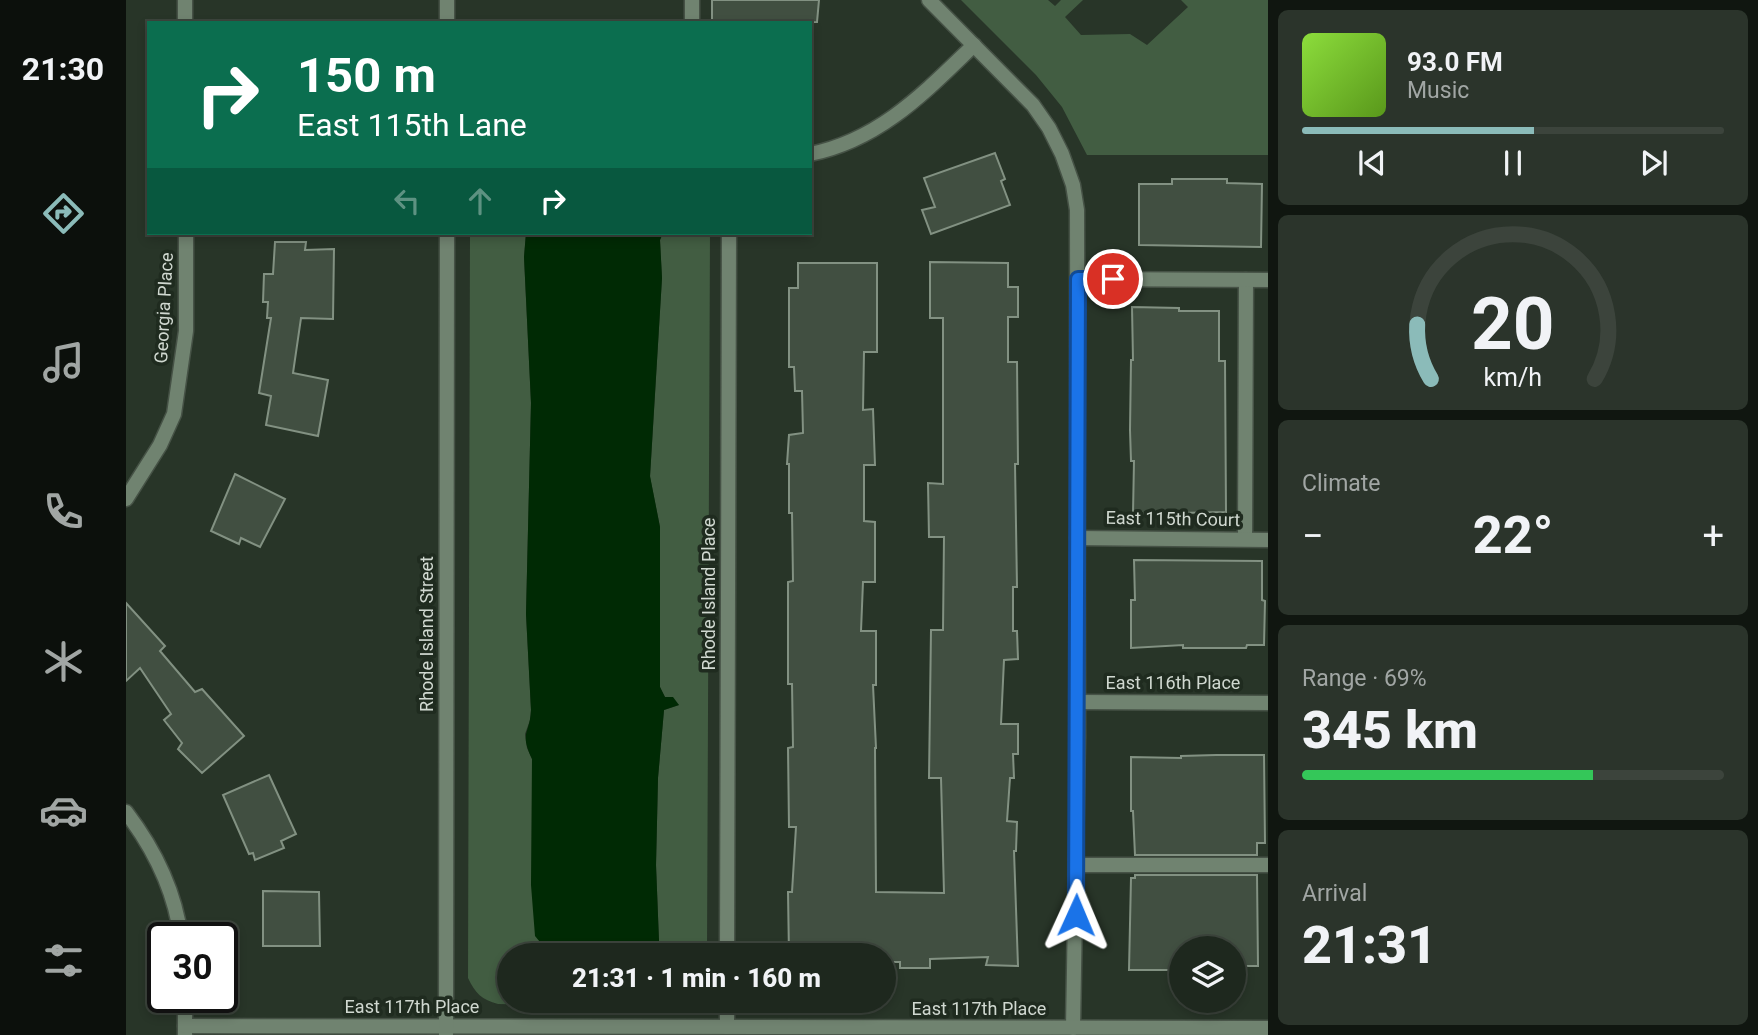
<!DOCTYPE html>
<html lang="en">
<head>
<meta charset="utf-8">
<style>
	:root { --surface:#1e281e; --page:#2b342b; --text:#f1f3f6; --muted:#a1a6a4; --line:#3c443c; --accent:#8bbbb9 }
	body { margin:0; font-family:Roboto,sans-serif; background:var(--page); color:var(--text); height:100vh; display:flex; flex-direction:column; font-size:26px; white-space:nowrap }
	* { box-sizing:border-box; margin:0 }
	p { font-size:23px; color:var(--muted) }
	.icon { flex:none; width:38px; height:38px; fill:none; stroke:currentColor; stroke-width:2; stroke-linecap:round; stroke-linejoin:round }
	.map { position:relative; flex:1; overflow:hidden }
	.panel { display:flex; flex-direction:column; gap:10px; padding:10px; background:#101610; width:490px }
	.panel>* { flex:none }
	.guide { position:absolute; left:21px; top:21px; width:665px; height:214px; border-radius:0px; box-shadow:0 4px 10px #0003,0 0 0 2px var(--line); background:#0b6e4f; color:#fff; overflow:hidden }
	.fabs { position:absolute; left:1043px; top:936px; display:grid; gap:14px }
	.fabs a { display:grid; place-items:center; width:77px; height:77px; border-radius:50%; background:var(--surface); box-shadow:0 4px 10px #0003,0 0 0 2px var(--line); font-size:35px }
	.speed { position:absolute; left:21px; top:922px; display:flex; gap:14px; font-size:35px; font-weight:700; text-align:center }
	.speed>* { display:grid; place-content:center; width:91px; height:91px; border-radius:50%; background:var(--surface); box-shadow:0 4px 10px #0003,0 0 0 2px var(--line); line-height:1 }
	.speed .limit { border:4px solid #111; border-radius:10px; background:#fff; color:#111 }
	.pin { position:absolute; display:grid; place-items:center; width:60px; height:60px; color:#fff; margin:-30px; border:4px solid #fff; border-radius:50%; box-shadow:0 2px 7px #0007 }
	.me { position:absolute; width:77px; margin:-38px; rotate:1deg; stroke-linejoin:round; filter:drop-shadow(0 0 5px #0008) }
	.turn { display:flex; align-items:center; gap:24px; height:147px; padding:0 35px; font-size:32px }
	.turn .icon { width:91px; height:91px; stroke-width:2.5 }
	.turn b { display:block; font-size:49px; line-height:60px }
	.lanes { display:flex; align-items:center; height:66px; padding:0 35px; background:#0003; justify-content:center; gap:35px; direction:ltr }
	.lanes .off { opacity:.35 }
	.big { font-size:52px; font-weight:800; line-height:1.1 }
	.panel .tile { flex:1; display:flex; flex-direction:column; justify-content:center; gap:10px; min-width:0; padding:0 24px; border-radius:10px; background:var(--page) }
	.panel .dial { align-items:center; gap:0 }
	.dial svg { height:182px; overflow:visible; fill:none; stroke:var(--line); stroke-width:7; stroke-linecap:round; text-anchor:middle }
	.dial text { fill:var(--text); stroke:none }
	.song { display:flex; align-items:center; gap:21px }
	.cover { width:84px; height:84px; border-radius:10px; background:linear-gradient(135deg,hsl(90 70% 55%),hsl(90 70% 35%)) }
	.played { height:7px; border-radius:4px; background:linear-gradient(90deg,var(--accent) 55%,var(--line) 55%) }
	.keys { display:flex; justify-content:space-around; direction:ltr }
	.heat { display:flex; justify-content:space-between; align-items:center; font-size:38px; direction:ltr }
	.charge { height:10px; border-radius:5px; background:linear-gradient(90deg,#34c759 69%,var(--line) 0) }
	.trip { position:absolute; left:371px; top:943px; width:399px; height:70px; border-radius:35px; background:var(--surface); box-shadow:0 4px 10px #0003,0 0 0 2px var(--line); font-weight:800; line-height:70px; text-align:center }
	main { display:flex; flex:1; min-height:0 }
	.tabs { display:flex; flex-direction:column; width:126px; justify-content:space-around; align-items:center; background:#0c100c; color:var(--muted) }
	.tabs .icon { width:49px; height:49px }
	.tabs .selected { color:var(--accent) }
	.tabs b { font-size:32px; color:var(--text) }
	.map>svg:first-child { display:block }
	.green { fill:#425d42 }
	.water { fill:#002a04 }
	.building { fill:#414f41; stroke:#829182; stroke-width:2 }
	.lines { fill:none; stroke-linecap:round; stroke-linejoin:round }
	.lane-casing { stroke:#465246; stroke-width:17 }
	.street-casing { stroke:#465246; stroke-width:17 }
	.lane { stroke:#708370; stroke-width:14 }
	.street { stroke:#708370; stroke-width:14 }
	.route-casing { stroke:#114b97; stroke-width:18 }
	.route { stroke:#1a73e8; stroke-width:12 }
	.labels { text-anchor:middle; stroke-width:7; stroke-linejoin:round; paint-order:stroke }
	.street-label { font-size:18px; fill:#d0d8d0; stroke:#1f2b1f }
</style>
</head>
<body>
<main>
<nav class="tabs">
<b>21:30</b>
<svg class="icon selected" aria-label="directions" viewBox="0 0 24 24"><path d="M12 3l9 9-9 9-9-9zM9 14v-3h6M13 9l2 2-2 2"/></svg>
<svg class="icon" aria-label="music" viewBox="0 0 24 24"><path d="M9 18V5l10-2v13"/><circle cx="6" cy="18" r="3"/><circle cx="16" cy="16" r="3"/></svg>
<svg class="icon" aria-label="phone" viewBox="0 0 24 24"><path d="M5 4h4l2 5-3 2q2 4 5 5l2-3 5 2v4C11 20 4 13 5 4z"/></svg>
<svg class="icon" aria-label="climate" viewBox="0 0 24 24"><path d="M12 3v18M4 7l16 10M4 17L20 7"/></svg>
<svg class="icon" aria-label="car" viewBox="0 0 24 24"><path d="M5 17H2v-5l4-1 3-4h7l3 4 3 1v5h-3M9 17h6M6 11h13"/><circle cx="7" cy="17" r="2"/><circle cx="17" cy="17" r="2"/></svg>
<svg class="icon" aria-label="filters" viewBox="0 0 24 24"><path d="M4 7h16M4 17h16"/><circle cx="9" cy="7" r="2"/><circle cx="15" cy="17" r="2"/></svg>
</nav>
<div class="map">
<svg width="1142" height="1035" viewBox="0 0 1142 1035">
	<rect width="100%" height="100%" fill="#283528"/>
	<g class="green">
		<path d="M 835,0 L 922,0 L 929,6 L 935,0 L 957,0 L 939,17 L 955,35 L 1004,34 L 1021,45 L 1062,7 L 1055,0 L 1142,0 L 1142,155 L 961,155 L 936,107 L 910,75 Z"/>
		<path d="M 344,233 L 400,233 L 398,257 L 405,403 L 400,614 L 405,710 L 404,720 L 399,734 L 401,748 L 406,759 L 407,817 L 424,954 L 433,955 L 383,956 L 383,1001 L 564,1001 L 550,1006 L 372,1004 C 356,1000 349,993 342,978 Z"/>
		<path d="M 537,233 L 584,233 L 581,955 L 540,955 L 533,942 L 530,865 L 532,778 L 538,710 L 553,705 L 539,697 L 534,687 L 534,527 L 524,477 L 536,278 L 534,240 Z"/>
	</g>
	<path class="water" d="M 400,233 L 537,233 L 534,240 L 536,278 L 524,476 L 534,527 L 534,687 L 539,697 L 547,697 L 553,705 L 538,710 L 532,778 L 530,865 L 533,941 L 540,955 L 433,955 L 424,954 L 409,936 L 405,885 L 406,759 C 393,732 404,734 405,710 L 400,614 L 405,403 L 398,257 Z"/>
	<g class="building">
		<path d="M 586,0 L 693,0 L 691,22 L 586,23 Z"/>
		<path d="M 869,153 L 879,179 L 875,181 L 884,205 L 805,234 L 796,210 L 809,207 L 798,178 Z"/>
		<path d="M 1046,179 L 1101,179 L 1101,183 L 1136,184 L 1135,247 L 1013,245 L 1013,184 L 1046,184 Z"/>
		<path d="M 149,242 L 180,242 L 179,250 L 208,249 L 207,319 L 175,318 L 167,373 L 202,380 L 192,436 L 140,425 L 145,396 L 133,393 L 145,318 L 141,318 L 142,302 L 137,302 L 138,274 L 147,274 Z"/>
		<path d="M 804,262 L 882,263 L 882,287 L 892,287 L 892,317 L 882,317 L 882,362 L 891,362 L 892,464 L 889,464 L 891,587 L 887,587 L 887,631 L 891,631 L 892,659 L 878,660 L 875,724 L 892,724 L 892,754 L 887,754 L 888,778 L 884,778 L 881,821 L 891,822 L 890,851 L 888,851 L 892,966 L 860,965 L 862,957 L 804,959 L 804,968 L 774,968 L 774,962 L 758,962 L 758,956 L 663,956 L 662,892 L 666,892 L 670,827 L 663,827 L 662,748 L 667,747 L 666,684 L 662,684 L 662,582 L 667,581 L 666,513 L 663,513 L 663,464 L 661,464 L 663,435 L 677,433 L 676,391 L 669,391 L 668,367 L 663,367 L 663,288 L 672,288 L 672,263 L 751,263 L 751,352 L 738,352 L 737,410 L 747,409 L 749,465 L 738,465 L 738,521 L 749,522 L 749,582 L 737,582 L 735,631 L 750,631 L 750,685 L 747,685 L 750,748 L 749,748 L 750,892 L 818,893 L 815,778 L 803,778 L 805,630 L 817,630 L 818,537 L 803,537 L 802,483 L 817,484 L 817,318 L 804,318 Z"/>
		<path d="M 1006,307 L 1053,308 L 1053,311 L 1093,311 L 1093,361 L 1099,361 L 1100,512 L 1007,514 L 1008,461 L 1005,461 L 1004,430 L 1005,360 L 1007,360 Z"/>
		<path d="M 109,474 L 159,499 L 134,547 L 115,538 L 113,544 L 85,531 Z"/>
		<path d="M 1008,560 L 1136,561 L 1136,600 L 1139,601 L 1138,645 L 1121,645 L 1120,648 L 1057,648 L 1057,645 L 1005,648 L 1005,600 L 1009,600 Z"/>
		<path d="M 0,603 L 39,646 L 34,651 L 69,692 L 76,689 L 118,736 L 76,773 L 52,749 L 56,743 L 38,720 L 45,714 L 14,668 L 0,681 Z"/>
		<path d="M 1090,755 L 1138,755 L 1139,843 L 1131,843 L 1131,855 L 1009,855 L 1007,811 L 1005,811 L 1005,757 L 1055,758 L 1055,756 Z"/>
		<path d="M 143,775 L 170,834 L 155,841 L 158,848 L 129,860 L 127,853 L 123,854 L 97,795 Z"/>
		<path d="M 1009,875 L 1131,875 L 1132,966 L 1108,966 L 1108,948 L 1055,948 L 1055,970 L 1003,970 L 1005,878 L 1009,878 Z"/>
		<path d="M 137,891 L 193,892 L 194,946 L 137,946 Z"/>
	</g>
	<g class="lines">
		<g class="lane-casing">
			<g id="lane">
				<path d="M 566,0 L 566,23"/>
				<path d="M 1119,539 L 1120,280"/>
				<path d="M 951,865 L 1142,865"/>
			</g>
		</g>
		<g class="street-casing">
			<g id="street">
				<path d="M 59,0 L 59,23"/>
				<path d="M 803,0 L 907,105 L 923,128 L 936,154 L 947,185 L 951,210 L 952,737 L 947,1028"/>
				<path d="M 321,23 L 321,0"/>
				<path d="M 684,154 C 754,140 799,92 848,45"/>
				<path d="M 952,279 L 1142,280"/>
				<path d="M 0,499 L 34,445 L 48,414 L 60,331 L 60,233"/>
				<path d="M 951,538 L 1142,540"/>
				<path d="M 952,702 L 1142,703"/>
				<path d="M 0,812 C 29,850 49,891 55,938"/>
				<path d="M 601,956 L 603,233"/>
				<path d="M 59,998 L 59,1035"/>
				<path d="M 601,1001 L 601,1027"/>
				<path d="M 59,1026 L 1142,1028"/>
				<path d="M 320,1035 L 321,233"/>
			</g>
		</g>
		<use href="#lane" class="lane"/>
		<use href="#street" class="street"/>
	</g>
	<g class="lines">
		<g class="route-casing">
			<path id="route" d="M 950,915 L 952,279 L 987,279"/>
		</g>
		<use href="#route" class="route"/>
	</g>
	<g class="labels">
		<g class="street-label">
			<text transform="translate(38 308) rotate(-87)" y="6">Georgia Place</text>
			<text transform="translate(1047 519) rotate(1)" y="6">East 115th Court</text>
			<text transform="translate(583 594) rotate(-90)" y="6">Rhode Island Place</text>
			<text transform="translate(301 634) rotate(-90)" y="6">Rhode Island Street</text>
			<text x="1047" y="689">East 116th Place</text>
			<text x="286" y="1013">East 117th Place</text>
			<text x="853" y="1015">East 117th Place</text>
		</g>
	</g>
</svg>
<div class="fabs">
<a><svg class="icon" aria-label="layers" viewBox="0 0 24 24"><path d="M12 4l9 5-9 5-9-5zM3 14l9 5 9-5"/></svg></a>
</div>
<div class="speed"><div class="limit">30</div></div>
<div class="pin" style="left:987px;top:279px;background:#d93025"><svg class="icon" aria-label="arrive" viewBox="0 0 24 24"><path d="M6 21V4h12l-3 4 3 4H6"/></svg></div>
<svg class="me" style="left:950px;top:915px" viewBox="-20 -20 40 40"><path d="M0-17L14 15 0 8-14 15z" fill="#1a73e8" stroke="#fff" stroke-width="4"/></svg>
<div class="trip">21:31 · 1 min · 160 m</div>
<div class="guide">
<div class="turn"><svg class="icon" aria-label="right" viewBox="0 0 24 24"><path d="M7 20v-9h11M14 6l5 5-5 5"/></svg><div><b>150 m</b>East 115th Lane</div></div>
<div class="lanes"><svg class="icon off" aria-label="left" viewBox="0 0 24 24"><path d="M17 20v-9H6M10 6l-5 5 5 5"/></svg><svg class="icon off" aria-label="ahead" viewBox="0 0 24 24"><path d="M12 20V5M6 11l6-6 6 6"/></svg><svg class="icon" aria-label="right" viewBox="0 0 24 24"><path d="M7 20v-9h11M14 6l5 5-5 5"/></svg></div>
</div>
</div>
<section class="panel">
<div class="tile">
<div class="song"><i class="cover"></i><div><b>93.0 FM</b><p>Music</p></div></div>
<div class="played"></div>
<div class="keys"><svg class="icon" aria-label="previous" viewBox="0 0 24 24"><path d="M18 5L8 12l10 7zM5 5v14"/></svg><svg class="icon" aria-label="pause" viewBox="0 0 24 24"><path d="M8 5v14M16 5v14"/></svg><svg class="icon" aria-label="next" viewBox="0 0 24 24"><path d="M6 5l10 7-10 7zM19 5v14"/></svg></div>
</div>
<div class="tile dial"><svg viewBox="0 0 100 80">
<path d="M14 69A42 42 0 1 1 86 69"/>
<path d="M14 69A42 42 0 0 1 8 45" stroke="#8bbbb9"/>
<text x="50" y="56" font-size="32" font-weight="700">20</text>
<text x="50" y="72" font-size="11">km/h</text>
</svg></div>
<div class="tile"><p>Climate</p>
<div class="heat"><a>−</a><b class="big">22°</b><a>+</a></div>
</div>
<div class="tile"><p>Range · 69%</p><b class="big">345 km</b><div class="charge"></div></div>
<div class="tile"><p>Arrival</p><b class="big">21:31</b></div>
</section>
</main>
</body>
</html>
